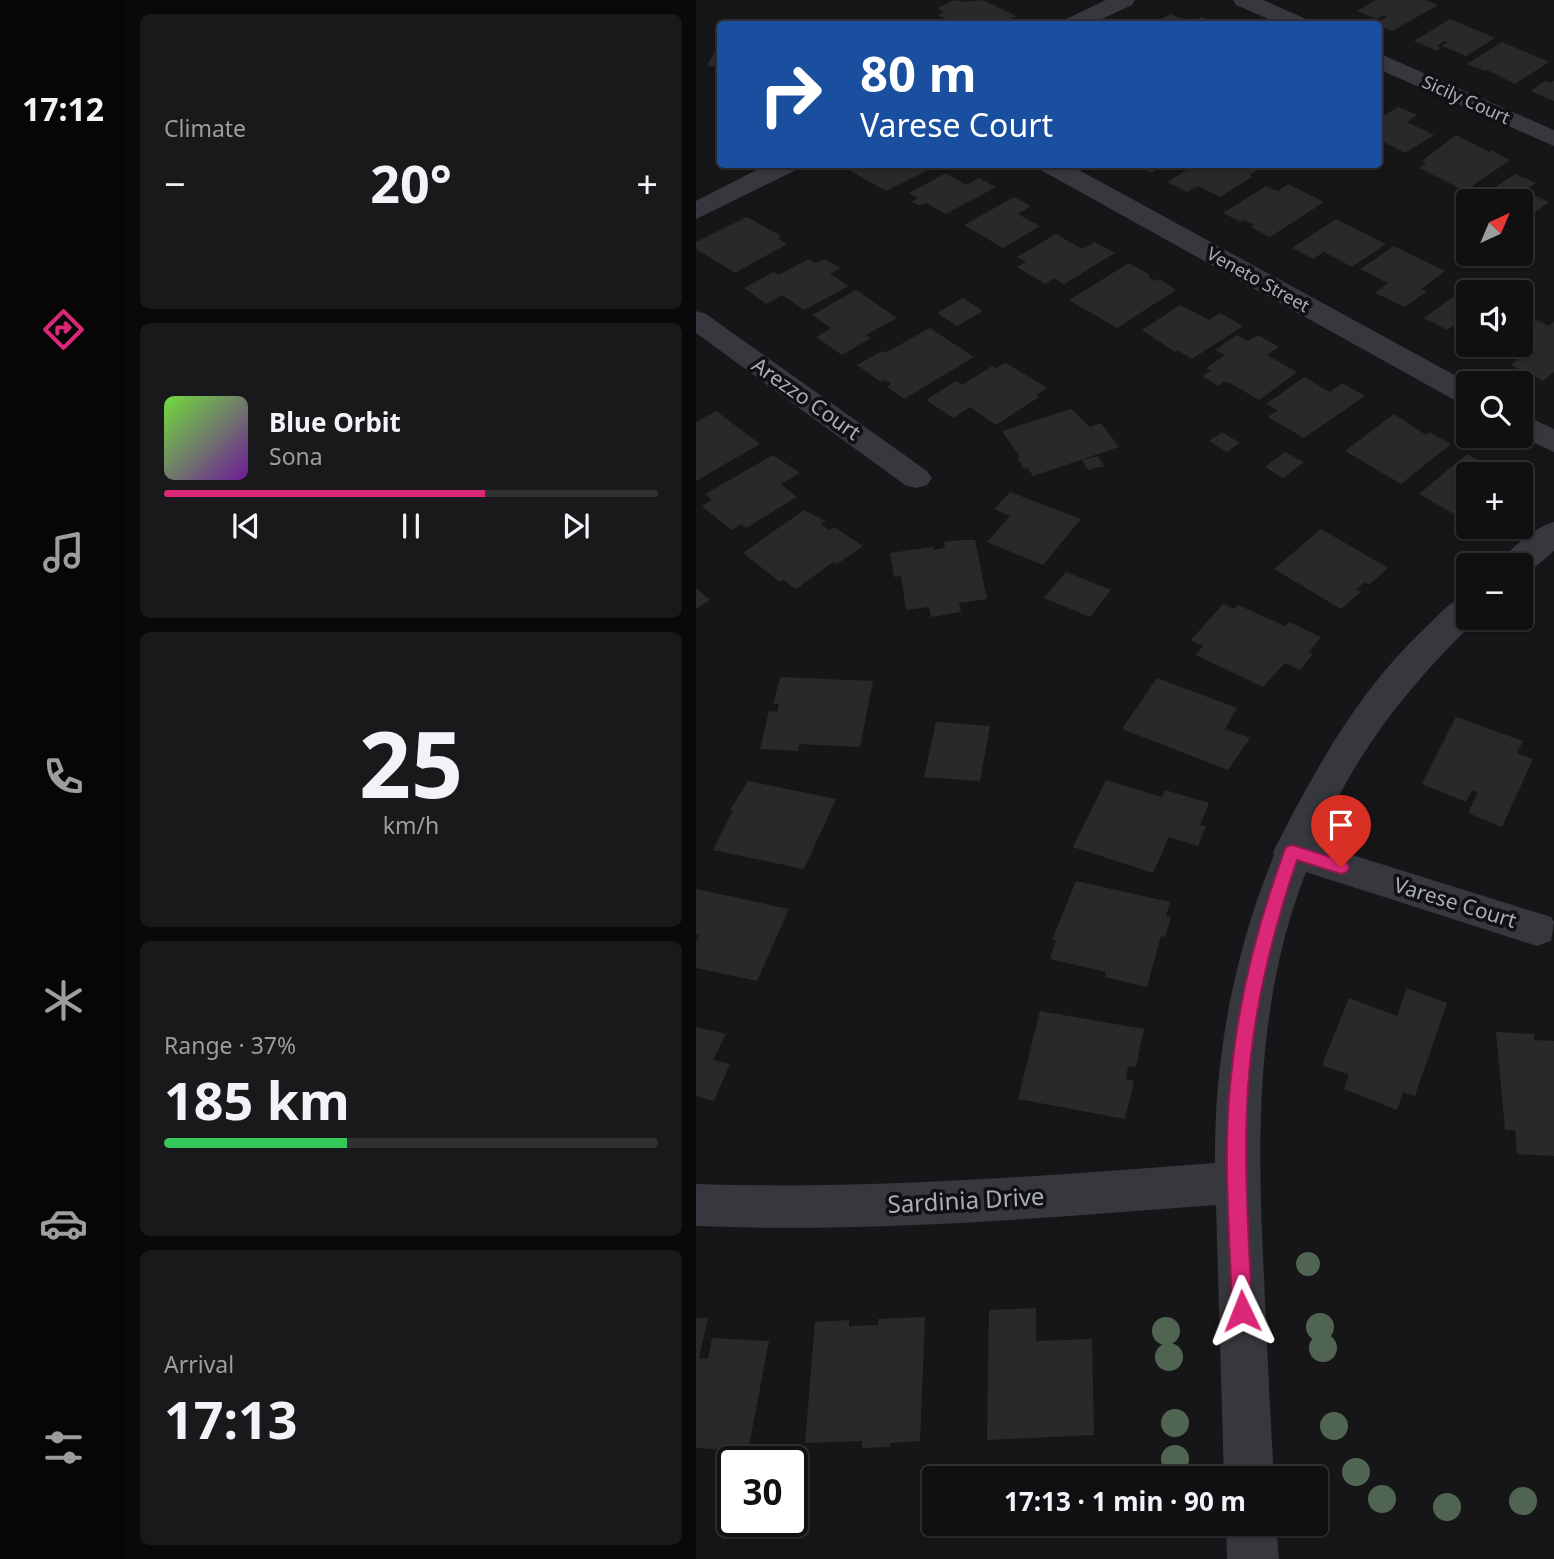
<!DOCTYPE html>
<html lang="en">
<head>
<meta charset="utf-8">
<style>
	:root { --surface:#101012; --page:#19191b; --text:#f1f3f6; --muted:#9c9d9f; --line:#303032; --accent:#db2777 }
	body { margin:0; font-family:"Noto Sans",sans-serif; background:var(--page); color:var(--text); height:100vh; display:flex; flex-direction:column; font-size:26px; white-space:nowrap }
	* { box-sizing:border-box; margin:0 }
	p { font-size:23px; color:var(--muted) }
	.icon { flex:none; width:38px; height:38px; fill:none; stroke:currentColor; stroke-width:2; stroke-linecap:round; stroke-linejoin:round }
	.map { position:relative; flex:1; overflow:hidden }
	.side { display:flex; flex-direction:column; gap:14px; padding:14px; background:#09090a; width:570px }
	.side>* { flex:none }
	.hud { position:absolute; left:21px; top:21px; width:665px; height:147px; border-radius:7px; box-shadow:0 2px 5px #0004,0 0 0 2px var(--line); background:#1a4fa0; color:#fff; overflow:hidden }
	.needle { width:46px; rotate:44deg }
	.buttons { position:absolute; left:760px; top:189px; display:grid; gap:14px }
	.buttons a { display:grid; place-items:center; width:77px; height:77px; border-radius:7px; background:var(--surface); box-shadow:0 2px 5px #0004,0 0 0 2px var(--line); font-size:35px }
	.speed { position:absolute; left:21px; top:1446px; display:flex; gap:14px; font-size:35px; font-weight:700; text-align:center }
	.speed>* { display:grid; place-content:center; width:91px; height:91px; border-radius:50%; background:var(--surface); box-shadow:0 2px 5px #0004,0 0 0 2px var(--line); line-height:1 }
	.speed .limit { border:4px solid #111; border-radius:10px; background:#fff; color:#111 }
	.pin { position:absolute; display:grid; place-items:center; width:60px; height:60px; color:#fff; margin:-72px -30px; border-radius:50% 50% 50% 0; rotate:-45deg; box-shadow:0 0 7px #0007 }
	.pin .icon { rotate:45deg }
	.me { position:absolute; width:77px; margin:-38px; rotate:358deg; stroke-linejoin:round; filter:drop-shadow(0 0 5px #0008) }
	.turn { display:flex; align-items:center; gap:24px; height:147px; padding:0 28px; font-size:32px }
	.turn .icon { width:91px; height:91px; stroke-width:2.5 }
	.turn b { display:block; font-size:49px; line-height:60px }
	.big { font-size:52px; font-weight:700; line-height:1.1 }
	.side .widget { flex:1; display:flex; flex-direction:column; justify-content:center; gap:10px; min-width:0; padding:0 24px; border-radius:10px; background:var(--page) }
	.side .dial { align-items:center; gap:0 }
	.dial b { font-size:91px; line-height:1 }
	.song { display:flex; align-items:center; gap:21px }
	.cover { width:84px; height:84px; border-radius:10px; background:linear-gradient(135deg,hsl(100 70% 55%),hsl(280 70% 35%)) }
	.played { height:7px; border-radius:4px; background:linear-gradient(90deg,var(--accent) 65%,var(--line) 65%) }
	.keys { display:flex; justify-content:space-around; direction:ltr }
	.heat { display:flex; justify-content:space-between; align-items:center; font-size:38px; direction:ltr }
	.charge { height:10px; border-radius:5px; background:linear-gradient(90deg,#34c759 37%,var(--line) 0) }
	.trip { position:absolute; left:226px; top:1466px; width:406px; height:70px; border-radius:7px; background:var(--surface); box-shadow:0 2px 5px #0004,0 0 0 2px var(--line); font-weight:700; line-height:70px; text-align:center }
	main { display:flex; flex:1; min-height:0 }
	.tab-bar { display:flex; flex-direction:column; width:126px; justify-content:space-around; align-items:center; background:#060607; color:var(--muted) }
	.tab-bar .icon { width:49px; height:49px }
	.tab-bar .on { color:var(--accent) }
	.tab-bar b { font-size:32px; color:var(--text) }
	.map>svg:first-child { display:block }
	.building { fill:#29292c }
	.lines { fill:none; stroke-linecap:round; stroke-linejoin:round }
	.minor { fill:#37383d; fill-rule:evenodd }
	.tree { fill:#506452 }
	.route { fill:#db2777; stroke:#8e194d; stroke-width:2 }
	.labels { text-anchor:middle; stroke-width:7; stroke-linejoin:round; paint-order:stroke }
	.far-street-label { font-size:18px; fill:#a8adb8; stroke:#111113 }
	.street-label { font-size:21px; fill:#a8adb8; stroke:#111113 }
	.near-street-label { font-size:24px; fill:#a8adb8; stroke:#111113 }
</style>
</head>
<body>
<main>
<nav class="tab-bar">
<b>17:12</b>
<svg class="icon on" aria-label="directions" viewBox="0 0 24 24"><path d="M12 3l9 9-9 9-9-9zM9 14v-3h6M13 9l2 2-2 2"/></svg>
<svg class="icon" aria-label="music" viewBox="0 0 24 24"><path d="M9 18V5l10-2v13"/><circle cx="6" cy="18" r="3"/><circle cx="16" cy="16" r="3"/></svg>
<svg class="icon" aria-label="phone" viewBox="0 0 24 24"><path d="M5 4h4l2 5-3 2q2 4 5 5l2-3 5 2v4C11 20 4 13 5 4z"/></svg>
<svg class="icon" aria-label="climate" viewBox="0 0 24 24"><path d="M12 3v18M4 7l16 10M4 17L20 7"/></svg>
<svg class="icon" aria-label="car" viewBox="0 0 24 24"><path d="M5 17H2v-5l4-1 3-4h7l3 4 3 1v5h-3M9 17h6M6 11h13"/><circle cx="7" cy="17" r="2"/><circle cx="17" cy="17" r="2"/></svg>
<svg class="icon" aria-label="filters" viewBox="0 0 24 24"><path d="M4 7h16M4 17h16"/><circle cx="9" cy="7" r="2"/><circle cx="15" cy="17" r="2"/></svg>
</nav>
<section class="side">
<div class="widget"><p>Climate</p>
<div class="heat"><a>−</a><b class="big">20°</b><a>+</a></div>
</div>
<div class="widget">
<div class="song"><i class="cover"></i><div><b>Blue Orbit</b><p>Sona</p></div></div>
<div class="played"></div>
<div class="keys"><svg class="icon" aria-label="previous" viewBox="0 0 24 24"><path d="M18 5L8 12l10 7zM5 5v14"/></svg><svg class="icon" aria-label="pause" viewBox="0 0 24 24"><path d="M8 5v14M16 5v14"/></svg><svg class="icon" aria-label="next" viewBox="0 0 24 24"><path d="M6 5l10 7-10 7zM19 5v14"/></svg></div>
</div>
<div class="widget dial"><b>25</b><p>km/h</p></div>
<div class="widget"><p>Range · 37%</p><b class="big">185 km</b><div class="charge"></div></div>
<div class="widget"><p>Arrival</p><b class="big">17:13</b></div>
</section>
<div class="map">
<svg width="858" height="1559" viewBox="0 0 858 1559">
	<rect width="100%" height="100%" fill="#161618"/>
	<g class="building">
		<path d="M 258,0 L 267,2 L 287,0 L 320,16 L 306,24 L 260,24 L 241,15 L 248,12 L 241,8 Z"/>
		<path d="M 680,0 L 730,0 L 742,5 L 696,31 L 677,24 L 691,17 L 687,15 L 681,19 L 661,11 Z"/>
		<path d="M 475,14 L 496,23 L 506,17 L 522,24 L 454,24 Z"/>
		<path d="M 754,19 L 799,38 L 770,56 L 746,46 L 752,42 L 748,41 L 741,46 L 746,48 L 741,51 L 718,41 Z"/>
		<path d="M 24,42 L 24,67 L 11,66 Z"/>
		<path d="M 806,42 L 853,62 L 819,84 L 791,70 L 789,71 L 771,64 Z"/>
		<path d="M 849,81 L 854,83 L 858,81 L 858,101 L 835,91 Z"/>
		<path d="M 702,107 L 721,115 L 711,122 L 738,135 L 709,153 L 682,139 L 682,119 Z"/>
		<path d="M 760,135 L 793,152 L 795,150 L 814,160 L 769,191 L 723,168 L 730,163 L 726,161 Z"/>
		<path d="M 167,164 L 244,164 L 190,191 L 155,171 Z"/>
		<path d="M 439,164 L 469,164 L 455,173 Z"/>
		<path d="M 501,164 L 554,164 L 563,169 L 553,175 L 557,176 L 524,197 L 502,186 L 491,192 L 471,182 Z"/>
		<path d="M 250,173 L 270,185 L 283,178 L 300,187 L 250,214 L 230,203 L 224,206 L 216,202 L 222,198 L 213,193 Z"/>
		<path d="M 819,174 L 840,183 L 828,191 L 853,202 L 824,223 L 824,201 L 779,201 Z"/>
		<path d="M 592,184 L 628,202 L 574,237 L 555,227 L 558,225 L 549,220 L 545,222 L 527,213 L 570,186 L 582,191 Z"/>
		<path d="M 318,197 L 335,206 L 322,214 L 344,226 L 307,248 L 268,225 Z"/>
		<path d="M 51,217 L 85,236 L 82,238 L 91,244 L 39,273 L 0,249 L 0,242 Z"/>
		<path d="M 640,219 L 690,244 L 656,267 L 628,252 L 617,259 L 596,248 Z"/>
		<path d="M 360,234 L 386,249 L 399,242 L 419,253 L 368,284 L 358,278 L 349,284 L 321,267 L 330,262 L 321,257 Z"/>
		<path d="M 698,246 L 749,271 L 725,289 L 731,291 L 709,307 L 679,293 L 692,283 L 664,269 Z"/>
		<path d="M 113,259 L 120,263 L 129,259 L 145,268 L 134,274 L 153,286 L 108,310 L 86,295 L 70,304 L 48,288 L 78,272 L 82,275 Z"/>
		<path d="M 433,263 L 454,275 L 452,277 L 460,281 L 464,279 L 480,290 L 421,328 L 373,300 Z"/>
		<path d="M 772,286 L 783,292 L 772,292 L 772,328 L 761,323 L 751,330 L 728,318 Z"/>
		<path d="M 160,290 L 201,318 L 170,335 L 175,338 L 146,355 L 120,337 L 135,328 L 116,315 Z"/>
		<path d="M 267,298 L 287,311 L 261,326 L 241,313 Z"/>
		<path d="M 484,305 L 513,320 L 524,313 L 547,326 L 496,359 L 481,350 L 479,352 L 446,330 Z"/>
		<path d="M 841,320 L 853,326 L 858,322 L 858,372 L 847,381 L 815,365 L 828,354 L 809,345 L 824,345 L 824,333 Z"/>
		<path d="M 234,328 L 278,357 L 208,399 L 191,387 L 195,384 L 189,380 L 185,382 L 161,365 L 186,351 L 189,353 Z"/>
		<path d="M 541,335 L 552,341 L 562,335 L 583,347 L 571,355 L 601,372 L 563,400 L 534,383 L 527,382 L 522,386 L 506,376 L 515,371 L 510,368 L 529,355 L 519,350 Z"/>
		<path d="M 310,363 L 351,388 L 340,395 L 343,397 L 300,425 L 274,407 L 257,418 L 230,400 L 260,381 L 266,385 L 296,366 L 300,368 Z"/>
		<path d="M 608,377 L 634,392 L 646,383 L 669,396 L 608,438 L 572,417 L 582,410 L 570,404 Z"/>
		<path d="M 375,409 L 394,427 L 405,423 L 423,447 L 337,476 L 331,467 L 328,469 L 321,458 L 324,457 L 306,431 Z"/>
		<path d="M 20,411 L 64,444 L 0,481 L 0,422 Z"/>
		<path d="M 698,414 L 730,435 L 733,432 L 755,444 L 705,484 L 649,451 Z"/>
		<path d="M 526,432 L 544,443 L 531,452 L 513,441 Z"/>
		<path d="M 589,452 L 608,462 L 587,478 L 569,467 Z"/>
		<path d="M 771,454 L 796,468 L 788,474 L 772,474 L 772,522 L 723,494 Z"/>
		<path d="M 77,455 L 104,473 L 85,484 L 101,497 L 50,528 L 45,524 L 35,530 L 6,506 L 16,500 L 9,494 Z"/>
		<path d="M 402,456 L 408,466 L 392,470 L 386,460 Z"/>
		<path d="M 314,492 L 385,519 L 347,565 L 291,542 L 314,516 L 298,509 Z"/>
		<path d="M 108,510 L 129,521 L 125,524 L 133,530 L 138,527 L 167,546 L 141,564 L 137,562 L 100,589 L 87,580 L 84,582 L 47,553 Z"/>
		<path d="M 625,529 L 692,568 L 673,585 L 669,582 L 660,589 L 665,592 L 645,609 L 578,569 Z"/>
		<path d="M 266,540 L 279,540 L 291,599 L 263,603 L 265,612 L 235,617 L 233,607 L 210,610 L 205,576 L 198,577 L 194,553 L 237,547 L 237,550 L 249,548 L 248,542 Z"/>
		<path d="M 370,572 L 415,590 L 394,617 L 348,598 Z"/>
		<path d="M 0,588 L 14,600 L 0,609 Z"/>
		<path d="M 527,604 L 538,609 L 542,605 L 589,626 L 593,622 L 625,637 L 613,652 L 617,654 L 604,670 L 589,663 L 567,687 L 500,655 L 507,646 L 495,640 Z"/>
		<path d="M 84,677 L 177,681 L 164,747 L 103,744 L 102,751 L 64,749 L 73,711 L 81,712 L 83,704 L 77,704 Z"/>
		<path d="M 461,678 L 541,708 L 529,729 L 554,738 L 532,770 L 426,729 Z"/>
		<path d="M 760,717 L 827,741 L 821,753 L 837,759 L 806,827 L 772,813 L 782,792 L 776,790 L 770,802 L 726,784 Z"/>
		<path d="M 240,722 L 294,726 L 284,781 L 228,777 Z"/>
		<path d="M 410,780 L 466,797 L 469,790 L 513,803 L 504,825 L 510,826 L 502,846 L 473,837 L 457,873 L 377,847 Z"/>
		<path d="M 52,781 L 140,799 L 108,869 L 17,850 L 37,810 L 34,810 Z"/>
		<path d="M 380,881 L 474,902 L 470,916 L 475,917 L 469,937 L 465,936 L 451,987 L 409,977 L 410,972 L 354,959 L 360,941 L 356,940 Z"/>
		<path d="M 0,889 L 93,909 L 61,981 L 0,968 L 0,941 L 3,935 L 0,935 Z"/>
		<path d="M 711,988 L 751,1003 L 719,1096 L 707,1092 L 701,1110 L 648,1089 L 653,1075 L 626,1065 L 653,998 L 701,1016 Z"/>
		<path d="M 344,1011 L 448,1029 L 440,1067 L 432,1066 L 430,1079 L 438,1081 L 429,1119 L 322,1099 Z"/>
		<path d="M 0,1027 L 30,1034 L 17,1060 L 34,1064 L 18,1101 L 0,1096 Z"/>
		<path d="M 800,1032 L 838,1034 L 838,1040 L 858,1041 L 858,1156 L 821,1154 L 819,1130 L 809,1130 Z"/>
		<path d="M 340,1308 L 340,1341 L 396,1339 L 398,1435 L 291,1440 L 293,1310 Z"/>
		<path d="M 229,1317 L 224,1441 L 194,1443 L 194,1447 L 166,1448 L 166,1441 L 109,1443 L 119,1322 L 153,1320 L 153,1326 L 182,1325 L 182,1319 Z"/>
		<path d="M 0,1318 L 12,1318 L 3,1358 L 12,1359 L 16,1338 L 73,1341 L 52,1451 L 0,1448 Z"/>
	</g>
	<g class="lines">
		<g class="minor">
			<path d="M 410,0 L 439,0 L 436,5 L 395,24 L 367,24 L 370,19 Z"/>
			<path d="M 537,0 L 567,0 L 610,19 L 613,24 L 584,24 L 540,5 Z"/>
			<path d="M 682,53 L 858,130 L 858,146 L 682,69 Z"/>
			<path d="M 72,164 L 105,164 L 102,169 L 0,219 L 0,201 Z"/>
			<path d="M 340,164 L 372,164 L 773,383 L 772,404 L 762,402 L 343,169 Z"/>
			<path d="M 0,311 L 10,314 L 231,471 L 236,478 L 231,485 L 220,488 L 209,485 L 0,333 Z"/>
			<path d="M 824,413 L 858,429 L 858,452 L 824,436 Z"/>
			<path d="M 858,522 L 858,551 L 832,573 L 824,575 L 824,565 L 804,565 C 813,548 839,527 858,522 Z"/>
			<path d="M 772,595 L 772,618 L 782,618 C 714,684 656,755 621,844 L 855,917 L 858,922 L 855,941 L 841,946 L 610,872 C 559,1002 561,1140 568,1277 C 571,1344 574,1411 578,1479 L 528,1479 L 520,1205 C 346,1218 174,1233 0,1226 L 0,1184 C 174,1190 346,1176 519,1163 C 518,1058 538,952 578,855 L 577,852 C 618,771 662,691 730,627 C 743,615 754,600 772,595 Z"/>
			<path d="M 530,1524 L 580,1524 L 583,1559 L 531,1559 Z"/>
		</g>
	</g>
	<g class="tree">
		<circle cx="612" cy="1264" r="12"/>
		<circle cx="624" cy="1327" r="14"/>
		<circle cx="470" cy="1331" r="14"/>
		<circle cx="627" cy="1348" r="14"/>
		<circle cx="473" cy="1357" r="14"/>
		<circle cx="479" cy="1423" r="14"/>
		<circle cx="638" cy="1426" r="14"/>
		<circle cx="479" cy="1459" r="14"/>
		<circle cx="660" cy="1472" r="14"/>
		<circle cx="686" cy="1499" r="14"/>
		<circle cx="827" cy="1501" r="14"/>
		<circle cx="751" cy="1507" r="14"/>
	</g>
	<path class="route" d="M 596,845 L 651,862 L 653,867 L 651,872 L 645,874 L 601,860 C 576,934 557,1010 552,1088 C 547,1162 553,1237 556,1311 L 553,1318 L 546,1321 L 539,1318 L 536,1311 C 534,1237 527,1160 534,1086 C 541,1005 560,928 588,852 L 590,847 Z"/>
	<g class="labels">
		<g class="far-street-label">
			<text transform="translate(770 100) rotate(24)" y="6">Sicily Court</text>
			<text transform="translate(562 280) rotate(29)" y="6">Veneto Street</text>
		</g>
		<g class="street-label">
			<text transform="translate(110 399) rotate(35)" y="7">Arezzo Court</text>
			<text transform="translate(759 903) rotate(17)" y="7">Varese Court</text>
		</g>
		<g class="near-street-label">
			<text transform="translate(270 1201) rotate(-3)" y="8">Sardinia Drive</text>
		</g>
	</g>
</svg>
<div class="buttons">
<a><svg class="needle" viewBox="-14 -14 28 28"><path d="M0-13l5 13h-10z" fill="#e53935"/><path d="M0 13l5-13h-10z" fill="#9c9d9f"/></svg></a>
<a><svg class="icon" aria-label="sound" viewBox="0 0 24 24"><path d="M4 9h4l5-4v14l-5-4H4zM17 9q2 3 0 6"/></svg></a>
<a><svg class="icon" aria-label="search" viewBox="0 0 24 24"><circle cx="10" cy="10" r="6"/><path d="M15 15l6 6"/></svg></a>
<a>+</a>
<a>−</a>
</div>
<div class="speed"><div class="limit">30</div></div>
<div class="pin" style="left:645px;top:867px;background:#d93025"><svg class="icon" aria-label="arrive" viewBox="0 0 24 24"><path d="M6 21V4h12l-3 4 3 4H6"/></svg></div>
<svg class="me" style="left:546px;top:1311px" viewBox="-20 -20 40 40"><path d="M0-17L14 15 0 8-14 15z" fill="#db2777" stroke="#fff" stroke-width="4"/></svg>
<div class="trip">17:13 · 1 min · 90 m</div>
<div class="hud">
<div class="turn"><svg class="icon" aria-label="right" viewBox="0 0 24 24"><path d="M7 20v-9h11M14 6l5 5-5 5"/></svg><div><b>80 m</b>Varese Court</div></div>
</div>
</div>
</main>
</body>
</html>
